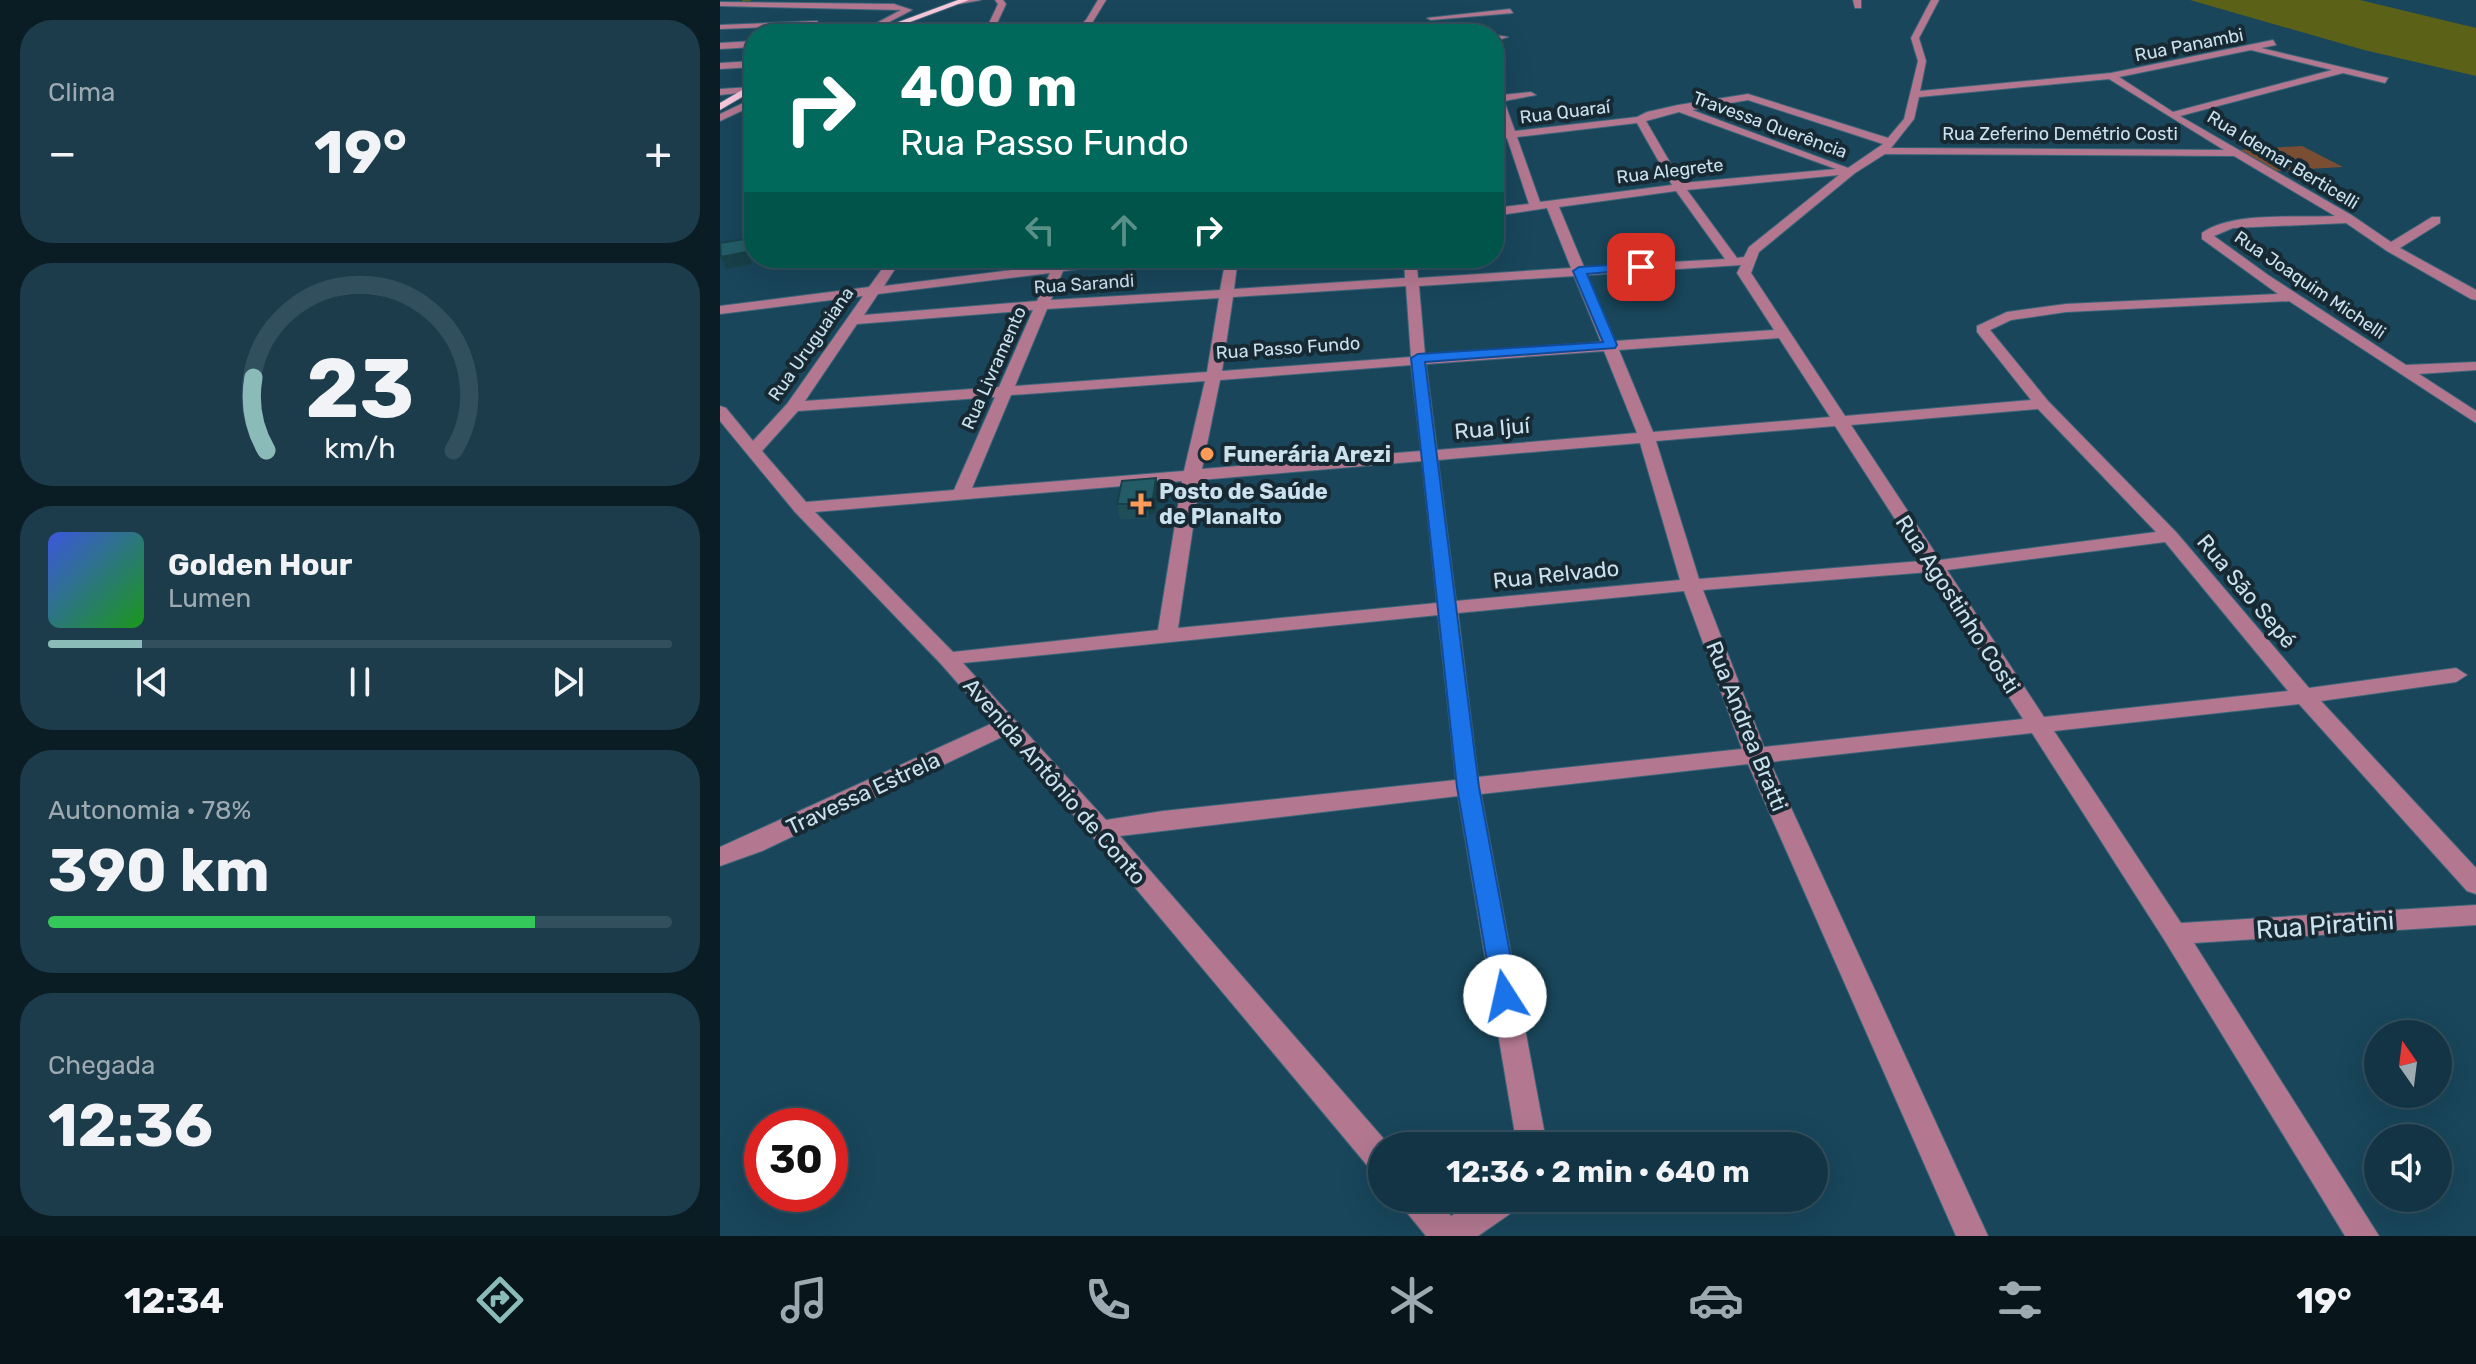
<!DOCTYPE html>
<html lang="pt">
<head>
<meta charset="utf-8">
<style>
	:root { --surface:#133444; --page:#1c3c4b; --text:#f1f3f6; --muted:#9daab2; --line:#324f5d; --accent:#8bbbb9 }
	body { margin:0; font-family:Rubik,sans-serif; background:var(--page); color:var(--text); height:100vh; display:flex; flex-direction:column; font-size:30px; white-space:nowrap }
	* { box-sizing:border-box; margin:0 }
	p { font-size:26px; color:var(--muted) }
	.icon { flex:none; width:44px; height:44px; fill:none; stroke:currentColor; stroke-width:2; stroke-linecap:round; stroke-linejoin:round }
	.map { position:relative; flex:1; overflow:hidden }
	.side { display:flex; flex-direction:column; gap:20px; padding:20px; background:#0a1d25; width:720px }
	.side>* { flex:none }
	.guide { position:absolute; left:24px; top:24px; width:760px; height:244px; border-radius:32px; box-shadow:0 8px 32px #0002,0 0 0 2px var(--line); background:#00695c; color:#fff; overflow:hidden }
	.needle { width:52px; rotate:346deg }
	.controls { position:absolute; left:1644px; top:1020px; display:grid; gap:16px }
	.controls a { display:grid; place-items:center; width:88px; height:88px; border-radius:50%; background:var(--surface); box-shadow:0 8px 32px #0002,0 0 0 2px var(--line); font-size:40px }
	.speed { position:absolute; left:24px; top:1108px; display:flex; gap:16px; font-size:40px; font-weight:700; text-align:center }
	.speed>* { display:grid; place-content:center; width:104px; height:104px; border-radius:50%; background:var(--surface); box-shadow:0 8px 32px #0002,0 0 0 2px var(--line); line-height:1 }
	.speed .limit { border:12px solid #d22; background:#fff; color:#111 }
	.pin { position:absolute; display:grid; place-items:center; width:68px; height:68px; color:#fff; margin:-34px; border-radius:16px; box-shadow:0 4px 12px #0006 }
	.me { position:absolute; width:88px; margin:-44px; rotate:350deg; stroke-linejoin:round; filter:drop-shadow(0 0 6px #0008) }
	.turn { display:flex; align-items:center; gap:28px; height:168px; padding:0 24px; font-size:36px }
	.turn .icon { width:104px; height:104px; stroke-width:2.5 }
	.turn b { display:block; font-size:56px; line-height:68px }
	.lanes { display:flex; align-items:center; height:76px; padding:0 24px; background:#0003; justify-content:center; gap:40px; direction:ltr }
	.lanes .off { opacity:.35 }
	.big { font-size:60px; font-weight:700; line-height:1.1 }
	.side .tile { flex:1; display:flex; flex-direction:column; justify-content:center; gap:12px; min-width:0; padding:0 28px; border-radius:32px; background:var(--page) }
	.side .dial { align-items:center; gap:0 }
	.dial svg { height:208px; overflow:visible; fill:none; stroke:var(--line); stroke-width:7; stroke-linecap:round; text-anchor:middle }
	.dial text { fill:var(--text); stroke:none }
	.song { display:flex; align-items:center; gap:24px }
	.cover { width:96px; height:96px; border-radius:12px; background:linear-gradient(135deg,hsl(230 70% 55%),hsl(120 70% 35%)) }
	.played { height:8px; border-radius:4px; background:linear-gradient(90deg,var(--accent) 15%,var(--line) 15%) }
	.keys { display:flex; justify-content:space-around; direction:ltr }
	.heat { display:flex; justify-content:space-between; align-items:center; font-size:44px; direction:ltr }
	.charge { height:12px; border-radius:6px; background:linear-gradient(90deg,#34c759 78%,var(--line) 0) }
	.trip { position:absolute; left:648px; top:1132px; width:460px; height:80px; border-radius:40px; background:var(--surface); box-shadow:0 8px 32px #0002,0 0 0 2px var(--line); font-weight:700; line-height:80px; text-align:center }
	.tab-bar { display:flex; height:128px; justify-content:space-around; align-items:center; background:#08151b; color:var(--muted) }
	.tab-bar .icon { width:56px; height:56px }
	.tab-bar .selected { color:var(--accent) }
	.tab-bar b { font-size:36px; color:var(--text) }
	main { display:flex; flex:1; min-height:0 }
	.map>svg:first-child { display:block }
	.green { fill:#794e33 }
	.water { fill:#5c6118 }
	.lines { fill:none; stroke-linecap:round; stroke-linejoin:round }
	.stream { stroke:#5c6118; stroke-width:2 }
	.minor-casing { stroke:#3c6578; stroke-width:2 }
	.major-casing { stroke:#3c6578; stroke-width:2 }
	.minor { fill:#b37890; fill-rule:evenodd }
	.major { fill:#f8c8db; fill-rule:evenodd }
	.wall { fill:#1e4f59 }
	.shaded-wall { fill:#184048 }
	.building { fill:#235c67; stroke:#184048; stroke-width:2 }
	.route { fill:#1a73e8; stroke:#114b97; stroke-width:2 }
	.poi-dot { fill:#fe9b58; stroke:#172a33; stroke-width:3 }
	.labels { text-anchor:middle; stroke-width:8; stroke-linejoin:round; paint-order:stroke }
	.far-street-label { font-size:18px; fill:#cae1ee; stroke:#172a33 }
	.street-label { font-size:22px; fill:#cae1ee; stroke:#172a33 }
	.poi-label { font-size:22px; font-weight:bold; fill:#cae1ee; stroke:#172a33; text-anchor:start }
	.near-street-label { font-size:26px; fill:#cae1ee; stroke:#172a33 }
</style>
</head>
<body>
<main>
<section class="side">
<div class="tile"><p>Clima</p>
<div class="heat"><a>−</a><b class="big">19°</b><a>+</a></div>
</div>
<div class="tile dial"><svg viewBox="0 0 100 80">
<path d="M14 69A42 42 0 1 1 86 69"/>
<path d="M14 69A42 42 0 0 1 9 41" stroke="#8bbbb9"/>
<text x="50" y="56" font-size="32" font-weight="700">23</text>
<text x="50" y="72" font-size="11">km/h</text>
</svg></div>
<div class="tile">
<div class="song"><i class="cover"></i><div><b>Golden Hour</b><p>Lumen</p></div></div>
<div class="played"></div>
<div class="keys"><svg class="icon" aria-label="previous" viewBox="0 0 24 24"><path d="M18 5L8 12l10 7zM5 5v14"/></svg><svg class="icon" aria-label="pause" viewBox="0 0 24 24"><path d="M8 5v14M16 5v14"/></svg><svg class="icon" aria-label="next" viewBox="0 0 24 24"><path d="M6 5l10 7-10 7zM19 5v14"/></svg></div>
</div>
<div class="tile"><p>Autonomia · 78%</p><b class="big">390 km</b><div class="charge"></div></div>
<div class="tile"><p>Chegada</p><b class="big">12:36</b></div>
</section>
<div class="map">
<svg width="1756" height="1236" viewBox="0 0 1756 1236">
	<rect width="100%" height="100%" fill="#19465b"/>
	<path class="green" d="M 1582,146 L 1623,167 L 1555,171 L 1517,150 Z"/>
	<path class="water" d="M 1470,0 L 1640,0 L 1756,28 L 1756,76 L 1644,50 Z"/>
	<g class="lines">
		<path class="stream" d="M 23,1 L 30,0"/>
		<g class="minor-casing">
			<g id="minor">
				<path d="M 238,0 L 261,0 L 239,4 L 235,2 Z"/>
				<path d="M 275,0 L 283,0 L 286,4 L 272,34 L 264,34 L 278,4 Z"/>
				<path d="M 378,0 L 386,0 L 372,23 L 360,34 L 351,34 L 366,20 Z"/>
				<path d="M 1133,0 L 1141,0 L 1141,8 L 1135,8 Z"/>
				<path d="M 1211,0 L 1219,0 L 1199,38 L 1206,61 L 1200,91 L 1391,73 L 1553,40 L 1556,45 L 1541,48 L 1668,78 L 1665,83 L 1623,73 L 1460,116 L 1633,216 L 1671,242 L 1712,217 L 1720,217 L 1720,223 L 1680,248 L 1756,290 L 1756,300 L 1751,299 L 1667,251 L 1626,223 L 1513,228 L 1494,236 L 1548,275 L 1686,365 L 1756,362 L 1756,370 L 1699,374 L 1756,411 L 1756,423 L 1569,301 L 1346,312 L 1291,320 L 1270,330 L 1328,401 L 1456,532 L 1589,688 L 1736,668 L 1747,675 L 1736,682 L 1601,701 L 1756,868 L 1756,894 L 1747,891 L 1579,704 L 1334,731 L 1461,923 L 1756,905 L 1756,925 L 1474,943 L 1659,1236 L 1625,1236 L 1445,941 L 1312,733 L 1050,762 L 1268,1236 L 1236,1236 L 1028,764 L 761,794 L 827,1146 L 797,1146 L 738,796 L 400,836 L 670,1146 L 662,1146 L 662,1174 L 651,1170 L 372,836 L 284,736 L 42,851 L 0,866 L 0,847 L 273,723 L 221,664 L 75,512 L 0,421 L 0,406 L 6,408 L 33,441 L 67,404 L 143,296 L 0,314 L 0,306 L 149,287 L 170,258 L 182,258 L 164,286 L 333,265 L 336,258 L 348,258 L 347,263 L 423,258 L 417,262 L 343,271 L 331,300 L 500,290 L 506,258 L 518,258 L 514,289 L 685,278 L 684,258 L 696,258 L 698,278 L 851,268 L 827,208 L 774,216 L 774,208 L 809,204 L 787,138 L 774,139 L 774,133 L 785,132 L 774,102 L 774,82 L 779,85 L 782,95 L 811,92 L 816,95 L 784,101 L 795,131 L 917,117 L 927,112 L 958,105 L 1028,94 L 1168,138 L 1184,119 L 1198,61 L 1191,38 ZM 1531,50 L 1612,70 L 1453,112 L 1399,77 ZM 1389,79 L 1504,150 L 1171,148 L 1194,119 L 1199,97 ZM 1028,100 L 1163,144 L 1128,168 L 972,110 ZM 959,112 L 1116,169 L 962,183 L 926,121 ZM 917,123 L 952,185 L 820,202 L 797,137 ZM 1165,154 L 1514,156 L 1615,216 C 1578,218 1512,211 1482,233 L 1482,239 L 1558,294 L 1346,304 L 1287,312 L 1257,326 L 1257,332 L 1311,400 L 1125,416 L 1031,273 L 1039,252 L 1135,173 ZM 1119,175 L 1029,247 L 1024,257 L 1017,258 L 967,190 ZM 956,191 L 1005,259 L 864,267 L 839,207 ZM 1021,265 L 1017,273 L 1054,330 L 895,341 L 867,275 ZM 330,273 L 317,301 L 144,315 L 158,294 ZM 854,276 L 881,342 L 705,355 L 699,286 ZM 686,286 L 691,357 L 502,371 L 513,297 ZM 499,298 L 487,372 L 295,386 L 327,309 ZM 313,310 L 279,387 L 85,401 L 137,324 ZM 1059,338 L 1110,417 L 933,432 L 899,350 ZM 884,351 L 917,433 L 717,450 L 706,364 ZM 691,365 L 701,451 L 482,469 L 500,380 ZM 485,381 L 464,471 L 252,488 L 291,395 ZM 275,397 L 234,490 L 86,502 L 42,451 L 78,411 ZM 1318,409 L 1436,532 L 1220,560 L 1131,425 ZM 1115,426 L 1202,561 L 979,579 L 936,441 ZM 920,443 L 960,580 L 736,601 L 718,460 ZM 702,461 L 717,603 L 458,628 L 480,480 ZM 462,481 L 438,630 L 233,652 L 95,512 ZM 1445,542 L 1568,691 L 1324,717 L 1227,570 ZM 1209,572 L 1303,719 L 1044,747 L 983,590 ZM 964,591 L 1022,749 L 758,777 L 738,613 ZM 718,615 L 736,780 L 443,811 L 386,820 L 243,663 Z"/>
				<path d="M 0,2 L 174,4 L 192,10 L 146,34 L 136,34 L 181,10 L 0,6 Z"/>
				<path d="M 790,9 L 793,13 L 711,20 L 707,18 Z"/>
				<path d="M 97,21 L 100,25 L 0,29 L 0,25 Z"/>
				<path d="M 172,24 L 186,26 L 192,34 L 169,28 Z"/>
				<path d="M 774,35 L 788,37 L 774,41 Z"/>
				<path d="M 34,41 L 34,47 L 0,49 L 0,43 Z"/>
				<path d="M 34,61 L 34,67 L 0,69 L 0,63 Z"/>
				<path d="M 32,87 L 29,92 L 0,95 L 0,89 Z"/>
				<path d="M 34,98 L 34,105 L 0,121 L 0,114 Z"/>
				<path d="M 679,1198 L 715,1198 L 731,1216 L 759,1198 L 802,1198 L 797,1209 L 758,1236 L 706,1236 L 684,1209 Z"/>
			</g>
		</g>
		<g class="major-casing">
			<g id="major">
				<path d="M 238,0 L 249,0 L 158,34 L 146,34 Z"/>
				<path d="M 34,83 L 34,90 L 0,110 L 0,103 Z"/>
			</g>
		</g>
		<use href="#minor" class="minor"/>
		<use href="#major" class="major"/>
	</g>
	<path class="wall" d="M 440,492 L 436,513 L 430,515 L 430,519 L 400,519 L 397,504 Z"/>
	<g class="shaded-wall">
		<path d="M 24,239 L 32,264 L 6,269 L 1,257 Z"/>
		<path d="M 436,478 L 440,492 L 436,513 L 430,515 L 430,519 L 426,504 Z"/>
	</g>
	<g class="building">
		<path d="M 24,239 L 27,252 L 1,257 L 0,243 Z"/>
		<path d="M 436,478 L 433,498 L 427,500 L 426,504 L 397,504 L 402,481 Z"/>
	</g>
	<path class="route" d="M 921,263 L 925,264 L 925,269 L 867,274 L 897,345 L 895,348 L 705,362 L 759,787 L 798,996 L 794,1004 L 785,1007 L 777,1004 L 773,996 L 737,787 L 691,358 L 698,354 L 883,342 L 853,271 L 859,267 Z"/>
	<g class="poi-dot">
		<circle cx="487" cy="454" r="8"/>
		<path d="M417 492h8v8h8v8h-8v8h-8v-8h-8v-8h8z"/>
	</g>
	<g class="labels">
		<g class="far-street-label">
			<text transform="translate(1469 45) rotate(-11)" y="6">Rua Panambi</text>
			<text transform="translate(845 112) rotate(-7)" y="6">Rua Quaraí</text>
			<text transform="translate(1050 125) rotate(20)" y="6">Travessa Querência</text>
			<text x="1340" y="140">Rua Zeferino Demétrio Costi</text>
			<text transform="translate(1563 160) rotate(31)" y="6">Rua Idemar Berticelli</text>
			<text transform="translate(950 171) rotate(-7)" y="6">Rua Alegrete</text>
			<text transform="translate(364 284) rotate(-4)" y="6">Rua Sarandi</text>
			<text transform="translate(1590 285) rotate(34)" y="6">Rua Joaquim Michelli</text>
			<text transform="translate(91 344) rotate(-55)" y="6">Rua Uruguaiana</text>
			<text transform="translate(568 348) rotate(-4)" y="6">Rua Passo Fundo</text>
			<text transform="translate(274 368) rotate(-66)" y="6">Rua Livramento</text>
		</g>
		<g class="street-label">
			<text transform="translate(772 428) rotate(-5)" y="8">Rua Ijuí</text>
			<text transform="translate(836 574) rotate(-6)" y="8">Rua Relvado</text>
			<text transform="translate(1527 591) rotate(50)" y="8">Rua São Sepé</text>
			<text transform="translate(1238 604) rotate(57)" y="8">Rua Agostinho Costi</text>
			<text transform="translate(1027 726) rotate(68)" y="8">Rua Andrea Bratti</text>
			<text transform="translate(335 781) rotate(49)" y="8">Avenida Antônio de Conto</text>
			<text transform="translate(143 793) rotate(-25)" y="8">Travessa Estrela</text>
		</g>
		<g class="poi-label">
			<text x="503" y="462">Funerária Arezi</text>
			<text x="439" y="499">Posto de Saúde<tspan x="439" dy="25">de Planalto</tspan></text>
		</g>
		<g class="near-street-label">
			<text transform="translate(1605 925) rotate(-4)" y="9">Rua Piratini</text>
		</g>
	</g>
</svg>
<div class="controls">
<a><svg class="needle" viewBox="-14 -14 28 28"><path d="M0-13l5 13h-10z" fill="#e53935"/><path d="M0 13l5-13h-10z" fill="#9daab2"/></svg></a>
<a><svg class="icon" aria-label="sound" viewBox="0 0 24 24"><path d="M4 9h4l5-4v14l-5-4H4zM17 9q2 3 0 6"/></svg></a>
</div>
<div class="speed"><div class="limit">30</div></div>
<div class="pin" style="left:921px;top:267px;background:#d93025"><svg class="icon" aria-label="arrive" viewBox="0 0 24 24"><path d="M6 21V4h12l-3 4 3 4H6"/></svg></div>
<svg class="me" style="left:785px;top:996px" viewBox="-20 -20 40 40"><circle r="19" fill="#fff"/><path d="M0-13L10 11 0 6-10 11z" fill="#1a73e8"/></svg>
<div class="trip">12:36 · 2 min · 640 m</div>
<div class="guide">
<div class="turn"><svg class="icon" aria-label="right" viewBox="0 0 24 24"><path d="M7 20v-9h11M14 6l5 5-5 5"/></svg><div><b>400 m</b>Rua Passo Fundo</div></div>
<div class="lanes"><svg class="icon off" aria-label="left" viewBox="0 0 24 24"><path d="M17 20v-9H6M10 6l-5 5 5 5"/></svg><svg class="icon off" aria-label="ahead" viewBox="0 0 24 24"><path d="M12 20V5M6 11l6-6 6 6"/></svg><svg class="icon" aria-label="right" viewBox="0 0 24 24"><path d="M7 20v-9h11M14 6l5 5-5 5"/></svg></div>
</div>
</div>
</main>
<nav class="tab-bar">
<b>12:34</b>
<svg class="icon selected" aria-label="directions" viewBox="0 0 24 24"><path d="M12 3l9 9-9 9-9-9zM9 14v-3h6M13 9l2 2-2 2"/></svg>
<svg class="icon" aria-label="music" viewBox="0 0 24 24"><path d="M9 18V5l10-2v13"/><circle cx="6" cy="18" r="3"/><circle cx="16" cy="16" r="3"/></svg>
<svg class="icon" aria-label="phone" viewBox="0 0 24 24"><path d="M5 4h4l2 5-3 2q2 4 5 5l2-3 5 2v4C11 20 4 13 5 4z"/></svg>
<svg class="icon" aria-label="climate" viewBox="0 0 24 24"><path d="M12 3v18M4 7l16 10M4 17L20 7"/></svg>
<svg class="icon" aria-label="car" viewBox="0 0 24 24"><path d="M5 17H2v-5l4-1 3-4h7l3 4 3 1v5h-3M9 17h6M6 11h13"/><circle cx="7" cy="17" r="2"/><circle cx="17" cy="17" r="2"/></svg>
<svg class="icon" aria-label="filters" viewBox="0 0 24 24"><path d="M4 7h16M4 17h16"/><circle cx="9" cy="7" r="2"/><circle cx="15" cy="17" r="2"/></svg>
<b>19°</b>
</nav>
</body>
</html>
